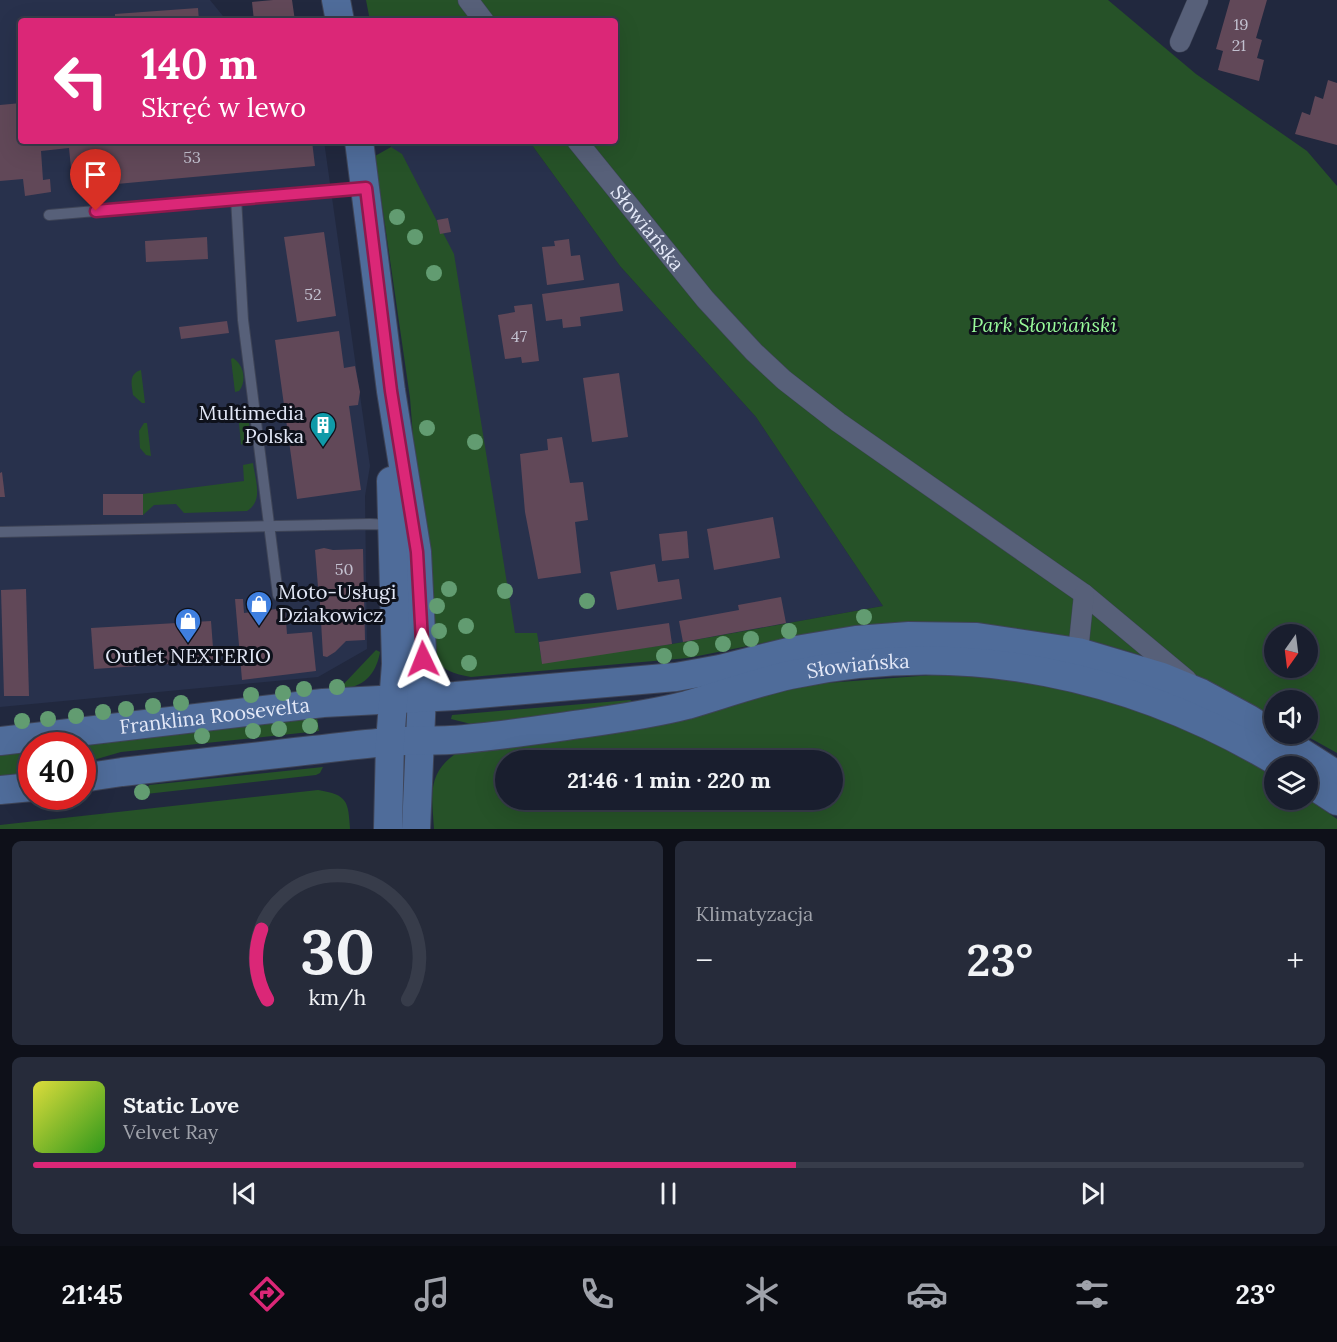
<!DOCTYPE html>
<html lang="pl">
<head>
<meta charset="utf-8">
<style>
	:root { --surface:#191e2e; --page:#262b3a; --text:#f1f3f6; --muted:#9fa2aa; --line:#373c4a; --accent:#db2777 }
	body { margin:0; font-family:Lora,serif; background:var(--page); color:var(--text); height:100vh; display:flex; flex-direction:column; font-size:22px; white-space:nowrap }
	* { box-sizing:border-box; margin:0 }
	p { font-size:20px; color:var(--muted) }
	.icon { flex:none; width:33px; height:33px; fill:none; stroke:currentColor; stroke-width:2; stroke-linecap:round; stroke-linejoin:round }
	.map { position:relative; height:829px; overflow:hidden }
	.side { display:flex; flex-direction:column; gap:12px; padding:12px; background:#0e1019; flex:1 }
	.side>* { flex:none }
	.banner { position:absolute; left:18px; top:18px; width:600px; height:126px; border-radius:6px; box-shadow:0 6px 24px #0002,0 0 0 2px var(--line); background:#db2777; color:#fff; overflow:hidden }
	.needle { width:39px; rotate:194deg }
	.controls { position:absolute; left:1264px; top:624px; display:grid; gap:12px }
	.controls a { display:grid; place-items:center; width:54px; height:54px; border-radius:50%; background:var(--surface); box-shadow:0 6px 24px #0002,0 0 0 2px var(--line); font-size:30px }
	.speed { position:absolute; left:18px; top:732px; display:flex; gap:12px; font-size:30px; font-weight:700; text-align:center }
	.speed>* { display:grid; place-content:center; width:78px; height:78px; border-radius:50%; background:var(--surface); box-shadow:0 6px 24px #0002,0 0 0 2px var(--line); line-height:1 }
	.speed .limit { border:9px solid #d22; background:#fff; color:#111 }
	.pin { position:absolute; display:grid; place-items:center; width:51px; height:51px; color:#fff; margin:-62px -26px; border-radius:50% 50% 50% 0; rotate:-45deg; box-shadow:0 0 6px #0007 }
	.pin .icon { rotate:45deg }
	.me { position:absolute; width:66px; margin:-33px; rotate:358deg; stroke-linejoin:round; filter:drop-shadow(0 0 4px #0008) }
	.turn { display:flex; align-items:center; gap:21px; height:126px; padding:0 24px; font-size:27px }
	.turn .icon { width:78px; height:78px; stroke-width:2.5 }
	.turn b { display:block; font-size:42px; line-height:51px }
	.big { font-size:45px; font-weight:800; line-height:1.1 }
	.side .tile { flex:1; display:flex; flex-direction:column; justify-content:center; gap:9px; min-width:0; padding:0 21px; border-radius:9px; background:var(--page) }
	.side .dial { align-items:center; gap:0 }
	.dial svg { height:156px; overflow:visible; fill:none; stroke:var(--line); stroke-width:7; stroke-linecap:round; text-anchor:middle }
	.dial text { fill:var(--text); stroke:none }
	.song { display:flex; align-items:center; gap:18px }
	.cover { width:72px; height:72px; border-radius:9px; background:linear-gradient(135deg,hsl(60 70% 55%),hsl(110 70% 35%)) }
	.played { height:6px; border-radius:3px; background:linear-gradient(90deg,var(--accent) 60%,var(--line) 60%) }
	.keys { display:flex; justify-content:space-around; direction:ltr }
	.heat { display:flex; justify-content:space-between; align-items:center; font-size:33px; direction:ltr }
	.side .tiles { flex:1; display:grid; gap:12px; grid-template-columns:1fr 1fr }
	.tile:last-child { grid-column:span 2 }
	.trip { position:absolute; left:495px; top:750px; width:348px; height:60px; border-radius:30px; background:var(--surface); box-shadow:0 6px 24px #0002,0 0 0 2px var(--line); font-weight:800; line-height:60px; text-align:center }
	.tabs { display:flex; height:96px; justify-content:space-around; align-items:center; background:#0a0c12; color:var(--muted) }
	.tabs .icon { width:42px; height:42px }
	.tabs .on { color:var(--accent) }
	.tabs b { font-size:27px; color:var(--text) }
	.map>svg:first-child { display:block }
	.built { fill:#28314c }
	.green { fill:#265228; fill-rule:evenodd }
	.building { fill:#614858 }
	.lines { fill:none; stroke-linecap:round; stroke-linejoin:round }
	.lane-casing { stroke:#3e4457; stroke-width:12 }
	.street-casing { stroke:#3e4457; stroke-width:21 }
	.secondary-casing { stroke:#3e4457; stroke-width:30 }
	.lane { stroke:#576079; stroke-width:10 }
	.street { stroke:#576079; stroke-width:20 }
	.secondary { stroke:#4f6c9a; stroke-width:28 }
	.tree { fill:#629c71 }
	.route-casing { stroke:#8e194d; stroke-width:15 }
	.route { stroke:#db2777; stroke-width:10 }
	.labels { text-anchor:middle; stroke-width:6; stroke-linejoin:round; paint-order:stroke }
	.number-label { font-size:16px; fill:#c2c0cf }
	.street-label { font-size:20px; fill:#e3e8f7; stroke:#0e111b }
	.park-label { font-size:20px; font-style:italic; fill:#98fa9a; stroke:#0e111b }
	.poi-label { font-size:20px; fill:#e3e8f7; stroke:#0e111b; text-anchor:end }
</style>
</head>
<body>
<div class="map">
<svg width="1337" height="829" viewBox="0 0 1337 829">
	<rect width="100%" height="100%" fill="#21283e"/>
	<g class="built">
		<path d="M 0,0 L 210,0 L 227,21 L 21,21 L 21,141 L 324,141 L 370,466 L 365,496 L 367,649 L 318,677 L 0,707 Z"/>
		<path d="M 390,141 L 529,141 L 620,266 L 756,417 L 883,606 L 672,644 L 494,670 L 431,438 Z"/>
	</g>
	<g class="green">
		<path d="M 366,0 L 1108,0 L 1196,74 L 1307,151 L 1337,186 L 1337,753 L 1303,734 L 1308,734 L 1308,700 L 1275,700 L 1275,718 L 1158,660 L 1089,640 L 1021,630 L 787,638 L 688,658 L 471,677 C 435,671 435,660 428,628 L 410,398 L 375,156 L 391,147 L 402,154 L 454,254 L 515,633 L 537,633 L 542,662 L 672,644 L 883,606 L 756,417 L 620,266 L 529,141 L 615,141 L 615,21 L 370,21 ZM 1275,634 L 1308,634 L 1308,668 L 1275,668 Z"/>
		<path d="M 233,358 C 244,365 247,381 239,391 L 235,392 L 231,359 Z"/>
		<path d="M 141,370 L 145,403 L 142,403 L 133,395 C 132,385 128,374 141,370 Z"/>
		<path d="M 238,412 L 242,412 L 249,419 L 250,438 L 241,445 Z"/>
		<path d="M 144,423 L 147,423 L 151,456 L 146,455 L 140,448 L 139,431 Z"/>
		<path d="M 253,463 C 255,479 264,501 247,511 L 184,513 L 176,504 L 154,505 L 143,515 L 143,494 L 244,481 L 243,465 Z"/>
		<path d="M 376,650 L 380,652 C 376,675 363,688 339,689 Z"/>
		<path d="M 933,675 C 1021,676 1107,695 1187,730 C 1200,736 1215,741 1229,749 C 1244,758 1260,769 1275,778 L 1275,800 L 1308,799 L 1337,819 L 1337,829 L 434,829 C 432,796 426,773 458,752 L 813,684 ZM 506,760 L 832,760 L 832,800 L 506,800 Z"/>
		<path d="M 630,700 L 634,702 L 535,717 L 471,724 L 451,719 L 452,715 Z"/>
		<path d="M 317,717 L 319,731 L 121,752 L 83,763 L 82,746 Z"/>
		<path d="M 31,748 L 31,775 L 0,778 L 0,752 Z"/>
		<path d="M 323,767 L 320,773 L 316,775 L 146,794 L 149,785 Z"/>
		<path d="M 318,790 C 348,795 348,801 350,829 L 0,829 L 0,825 Z"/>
	</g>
	<g class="building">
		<path d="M 273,0 L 292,0 L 295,21 L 254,21 L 252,2 Z"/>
		<path d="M 1230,0 L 1267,0 L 1256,38 L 1262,40 L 1257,58 L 1264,60 L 1259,81 L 1218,70 L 1223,51 L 1216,49 Z"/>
		<path d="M 198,8 L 199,21 L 115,21 L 115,14 Z"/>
		<path d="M 1328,80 L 1337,83 L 1337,145 L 1295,134 L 1302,112 L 1310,115 L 1315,96 L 1323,99 Z"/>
		<path d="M 21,103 L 21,141 L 101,141 L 101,145 L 150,141 L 312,141 L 315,166 L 73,188 L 69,148 L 41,151 L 43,180 L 50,179 L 51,192 L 25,196 L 23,179 L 0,181 L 0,105 Z"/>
		<path d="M 448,218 L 451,232 L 440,234 L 437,220 Z"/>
		<path d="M 324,232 L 336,316 L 297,322 L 284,237 Z"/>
		<path d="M 207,237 L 208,259 L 146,262 L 145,241 Z"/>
		<path d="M 569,239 L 571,256 L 580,255 L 584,280 L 547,285 L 542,247 L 555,246 L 554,241 Z"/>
		<path d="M 619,283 L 623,311 L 580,317 L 581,326 L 563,328 L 562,319 L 546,321 L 542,294 Z"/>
		<path d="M 532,304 L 539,361 L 522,363 L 521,357 L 505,359 L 498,315 L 515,312 L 514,306 Z"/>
		<path d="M 227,321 L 229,333 L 181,339 L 179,327 Z"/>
		<path d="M 339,331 L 344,368 L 355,366 L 360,392 L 358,405 L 349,406 L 361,490 L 297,499 L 275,340 Z"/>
		<path d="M 619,373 L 628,437 L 592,442 L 583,378 Z"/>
		<path d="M 562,437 L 570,483 L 583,482 L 588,520 L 575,522 L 581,573 L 538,579 L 525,512 L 520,454 L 548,450 L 547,439 Z"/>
		<path d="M 2,472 L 5,497 L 0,497 L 0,473 Z"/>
		<rect x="103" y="494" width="40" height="21"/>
		<path d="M 773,517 L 780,558 L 714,570 L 707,529 Z"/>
		<path d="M 687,531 L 689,558 L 662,561 L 659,534 Z"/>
		<path d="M 324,548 L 333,550 L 363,549 L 365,640 L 346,641 L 335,652 L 327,657 L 323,656 L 319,587 L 318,587 L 315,550 Z"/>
		<path d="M 655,564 L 658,582 L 679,579 L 682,599 L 617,610 L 610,572 Z"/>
		<path d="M 26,589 L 29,696 L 4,696 L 1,590 Z"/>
		<path d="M 781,597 L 786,623 L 683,642 L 679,621 L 739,610 L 738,605 Z"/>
		<path d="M 235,599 L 243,599 L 244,613 L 285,608 L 287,634 L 312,632 L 316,671 L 242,680 Z"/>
		<path d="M 211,621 L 214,661 L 94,669 L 91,628 Z"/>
		<path d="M 669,623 L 672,644 L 542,664 L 539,642 Z"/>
	</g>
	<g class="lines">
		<g class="lane-casing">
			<g id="lane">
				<path d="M 236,198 L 243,320 L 278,595"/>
				<path d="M 49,215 L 363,188"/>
				<path d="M 0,532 L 370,524 L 391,525"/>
			</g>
		</g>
		<g class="street-casing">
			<g id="street">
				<path d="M 468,0 L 484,21"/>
				<path d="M 1180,42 L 1198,0"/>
				<path id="s1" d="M 577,141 L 705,299 L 754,352 L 784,380 L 838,422 L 1084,594 L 1187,680"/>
				<path d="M 1078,652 L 1084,594"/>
			</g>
		</g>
		<g class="secondary-casing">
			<g id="secondary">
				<path d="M 336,0 L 340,21"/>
				<path d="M 359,141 L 391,391 L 417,552 L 423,672 L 416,829"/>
				<path id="s2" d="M 0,741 L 323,703 L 455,696 L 676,677 L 720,669 L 796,650 L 856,640 L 909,636 L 977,637 L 1078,652 L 1162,677 L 1201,693 L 1249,719 L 1337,775"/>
				<path id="s3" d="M 82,778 L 122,772 C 180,765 237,759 295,752 C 327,749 358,744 390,742 C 410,740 430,741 450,740 C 494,737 538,730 581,724 C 616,719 652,714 687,705 C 721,695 755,683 790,675 C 965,638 1134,674 1284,766"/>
				<path d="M 1308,782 L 1337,801"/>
				<path d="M 0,790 L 32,787"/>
				<path d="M 388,829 L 390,742 L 396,664 L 391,481"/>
			</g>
		</g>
		<use href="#lane" class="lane"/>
		<use href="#street" class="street"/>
		<use href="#secondary" class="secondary"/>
	</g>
	<g class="tree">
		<circle cx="397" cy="217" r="8"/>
		<circle cx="415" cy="237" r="8"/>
		<circle cx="434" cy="273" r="8"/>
		<circle cx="427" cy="428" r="8"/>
		<circle cx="475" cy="442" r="8"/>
		<circle cx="449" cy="589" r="8"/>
		<circle cx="505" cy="591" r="8"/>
		<circle cx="587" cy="601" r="8"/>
		<circle cx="437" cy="606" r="8"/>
		<circle cx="864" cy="617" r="8"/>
		<circle cx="466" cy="626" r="8"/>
		<circle cx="439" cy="631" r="8"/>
		<circle cx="789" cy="631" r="8"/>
		<circle cx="751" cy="639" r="8"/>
		<circle cx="723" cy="644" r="8"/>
		<circle cx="691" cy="649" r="8"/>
		<circle cx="664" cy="656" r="8"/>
		<circle cx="469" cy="663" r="8"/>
		<circle cx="337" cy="687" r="8"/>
		<circle cx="304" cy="689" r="8"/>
		<circle cx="283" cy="693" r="8"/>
		<circle cx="251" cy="695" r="8"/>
		<circle cx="181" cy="703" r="8"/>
		<circle cx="153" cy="706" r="8"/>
		<circle cx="126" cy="709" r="8"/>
		<circle cx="103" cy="712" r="8"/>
		<circle cx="76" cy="716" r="8"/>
		<circle cx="48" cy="719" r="8"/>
		<circle cx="22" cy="721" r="8"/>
		<circle cx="310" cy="726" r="8"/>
		<circle cx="279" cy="729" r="8"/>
		<circle cx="253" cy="731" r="8"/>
		<circle cx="202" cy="736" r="8"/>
		<circle cx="142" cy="792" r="8"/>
	</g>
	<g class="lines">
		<g class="route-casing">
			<path id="route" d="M 96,211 L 366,188 L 391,391 L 417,552 L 423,659"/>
		</g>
		<use href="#route" class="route"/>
	</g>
	<defs>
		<g id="building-pin" transform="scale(1.35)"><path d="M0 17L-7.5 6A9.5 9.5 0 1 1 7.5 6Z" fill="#0f9aa8" stroke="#0e111b"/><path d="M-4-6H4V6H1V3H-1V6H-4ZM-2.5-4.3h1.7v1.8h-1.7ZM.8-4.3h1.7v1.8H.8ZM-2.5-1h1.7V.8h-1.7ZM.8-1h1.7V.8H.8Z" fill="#fff"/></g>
		<g id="shop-pin" transform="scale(1.35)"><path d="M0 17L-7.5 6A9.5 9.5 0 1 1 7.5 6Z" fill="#3f7fe0" stroke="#0e111b"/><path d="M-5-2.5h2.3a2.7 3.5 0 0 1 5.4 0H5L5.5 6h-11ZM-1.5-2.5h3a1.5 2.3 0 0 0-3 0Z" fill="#fff"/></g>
	</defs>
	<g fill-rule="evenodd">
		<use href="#building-pin" x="323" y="425"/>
		<use href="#shop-pin" x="259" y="604"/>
		<use href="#shop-pin" x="188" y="621"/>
	</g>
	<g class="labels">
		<g class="number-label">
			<text x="1241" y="30">19</text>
			<text x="1239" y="51">21</text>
			<text x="192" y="163">53</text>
			<text x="313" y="300">52</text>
			<text x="519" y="342">47</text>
			<text x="344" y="575">50</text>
		</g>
		<g class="street-label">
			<text dy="7" stroke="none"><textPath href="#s1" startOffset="112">Słowiańska</textPath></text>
			<text dy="7" stroke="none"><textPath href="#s3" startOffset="786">Słowiańska</textPath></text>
			<text dy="7" stroke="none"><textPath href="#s2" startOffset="216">Franklina Roosevelta</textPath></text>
		</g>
		<g class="park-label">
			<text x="1044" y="332">Park Słowiański</text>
		</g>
		<g class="poi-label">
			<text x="304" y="420">Multimedia<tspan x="304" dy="23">Polska</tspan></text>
			<text x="278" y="599" text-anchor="start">Moto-Usługi<tspan x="278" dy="23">Dziakowicz</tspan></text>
			<text x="188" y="663" text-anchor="middle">Outlet NEXTERIO</text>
		</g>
	</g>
</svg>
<div class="controls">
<a><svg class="needle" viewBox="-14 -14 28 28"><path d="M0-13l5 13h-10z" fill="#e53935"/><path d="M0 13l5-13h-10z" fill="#9fa2aa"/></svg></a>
<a><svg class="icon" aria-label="sound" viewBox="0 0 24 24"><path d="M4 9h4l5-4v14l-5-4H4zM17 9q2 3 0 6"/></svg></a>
<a><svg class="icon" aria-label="layers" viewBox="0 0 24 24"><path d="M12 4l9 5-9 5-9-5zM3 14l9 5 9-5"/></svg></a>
</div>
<div class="speed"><div class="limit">40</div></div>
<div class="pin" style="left:96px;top:211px;background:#d93025"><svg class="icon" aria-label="arrive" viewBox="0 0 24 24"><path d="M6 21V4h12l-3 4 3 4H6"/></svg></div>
<svg class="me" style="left:423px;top:659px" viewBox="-20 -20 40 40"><path d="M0-17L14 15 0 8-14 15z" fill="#db2777" stroke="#fff" stroke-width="4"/></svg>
<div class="trip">21:46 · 1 min · 220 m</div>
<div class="banner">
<div class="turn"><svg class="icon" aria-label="left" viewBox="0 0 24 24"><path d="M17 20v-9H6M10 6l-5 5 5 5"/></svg><div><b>140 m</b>Skręć w lewo</div></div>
</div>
</div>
<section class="side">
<div class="tiles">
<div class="tile dial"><svg viewBox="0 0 100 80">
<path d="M14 69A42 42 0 1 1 86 69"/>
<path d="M14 69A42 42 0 0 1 11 33" stroke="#db2777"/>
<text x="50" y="56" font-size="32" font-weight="700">30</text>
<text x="50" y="72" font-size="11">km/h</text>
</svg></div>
<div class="tile"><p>Klimatyzacja</p>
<div class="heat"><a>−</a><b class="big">23°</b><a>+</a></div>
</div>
<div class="tile">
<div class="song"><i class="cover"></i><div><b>Static Love</b><p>Velvet Ray</p></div></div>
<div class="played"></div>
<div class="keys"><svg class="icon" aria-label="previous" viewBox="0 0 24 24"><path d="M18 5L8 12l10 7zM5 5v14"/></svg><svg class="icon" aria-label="pause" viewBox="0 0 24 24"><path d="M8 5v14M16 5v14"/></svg><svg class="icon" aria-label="next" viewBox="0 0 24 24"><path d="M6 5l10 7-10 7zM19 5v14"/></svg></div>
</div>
</div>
</section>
<nav class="tabs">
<b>21:45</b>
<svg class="icon on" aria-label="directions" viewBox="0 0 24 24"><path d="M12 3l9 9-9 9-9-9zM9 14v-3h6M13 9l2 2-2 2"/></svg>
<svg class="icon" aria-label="music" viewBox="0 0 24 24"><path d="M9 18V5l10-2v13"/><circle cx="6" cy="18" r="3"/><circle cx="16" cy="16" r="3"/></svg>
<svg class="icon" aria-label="phone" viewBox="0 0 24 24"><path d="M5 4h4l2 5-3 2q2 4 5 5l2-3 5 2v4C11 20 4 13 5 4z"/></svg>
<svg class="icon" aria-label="climate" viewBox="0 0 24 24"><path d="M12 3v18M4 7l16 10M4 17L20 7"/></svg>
<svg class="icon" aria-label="car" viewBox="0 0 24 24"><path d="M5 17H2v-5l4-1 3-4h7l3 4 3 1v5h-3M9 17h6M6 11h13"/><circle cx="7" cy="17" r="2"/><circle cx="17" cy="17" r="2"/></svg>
<svg class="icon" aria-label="filters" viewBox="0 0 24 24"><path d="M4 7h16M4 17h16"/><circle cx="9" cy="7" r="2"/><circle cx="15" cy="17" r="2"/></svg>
<b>23°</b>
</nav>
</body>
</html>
